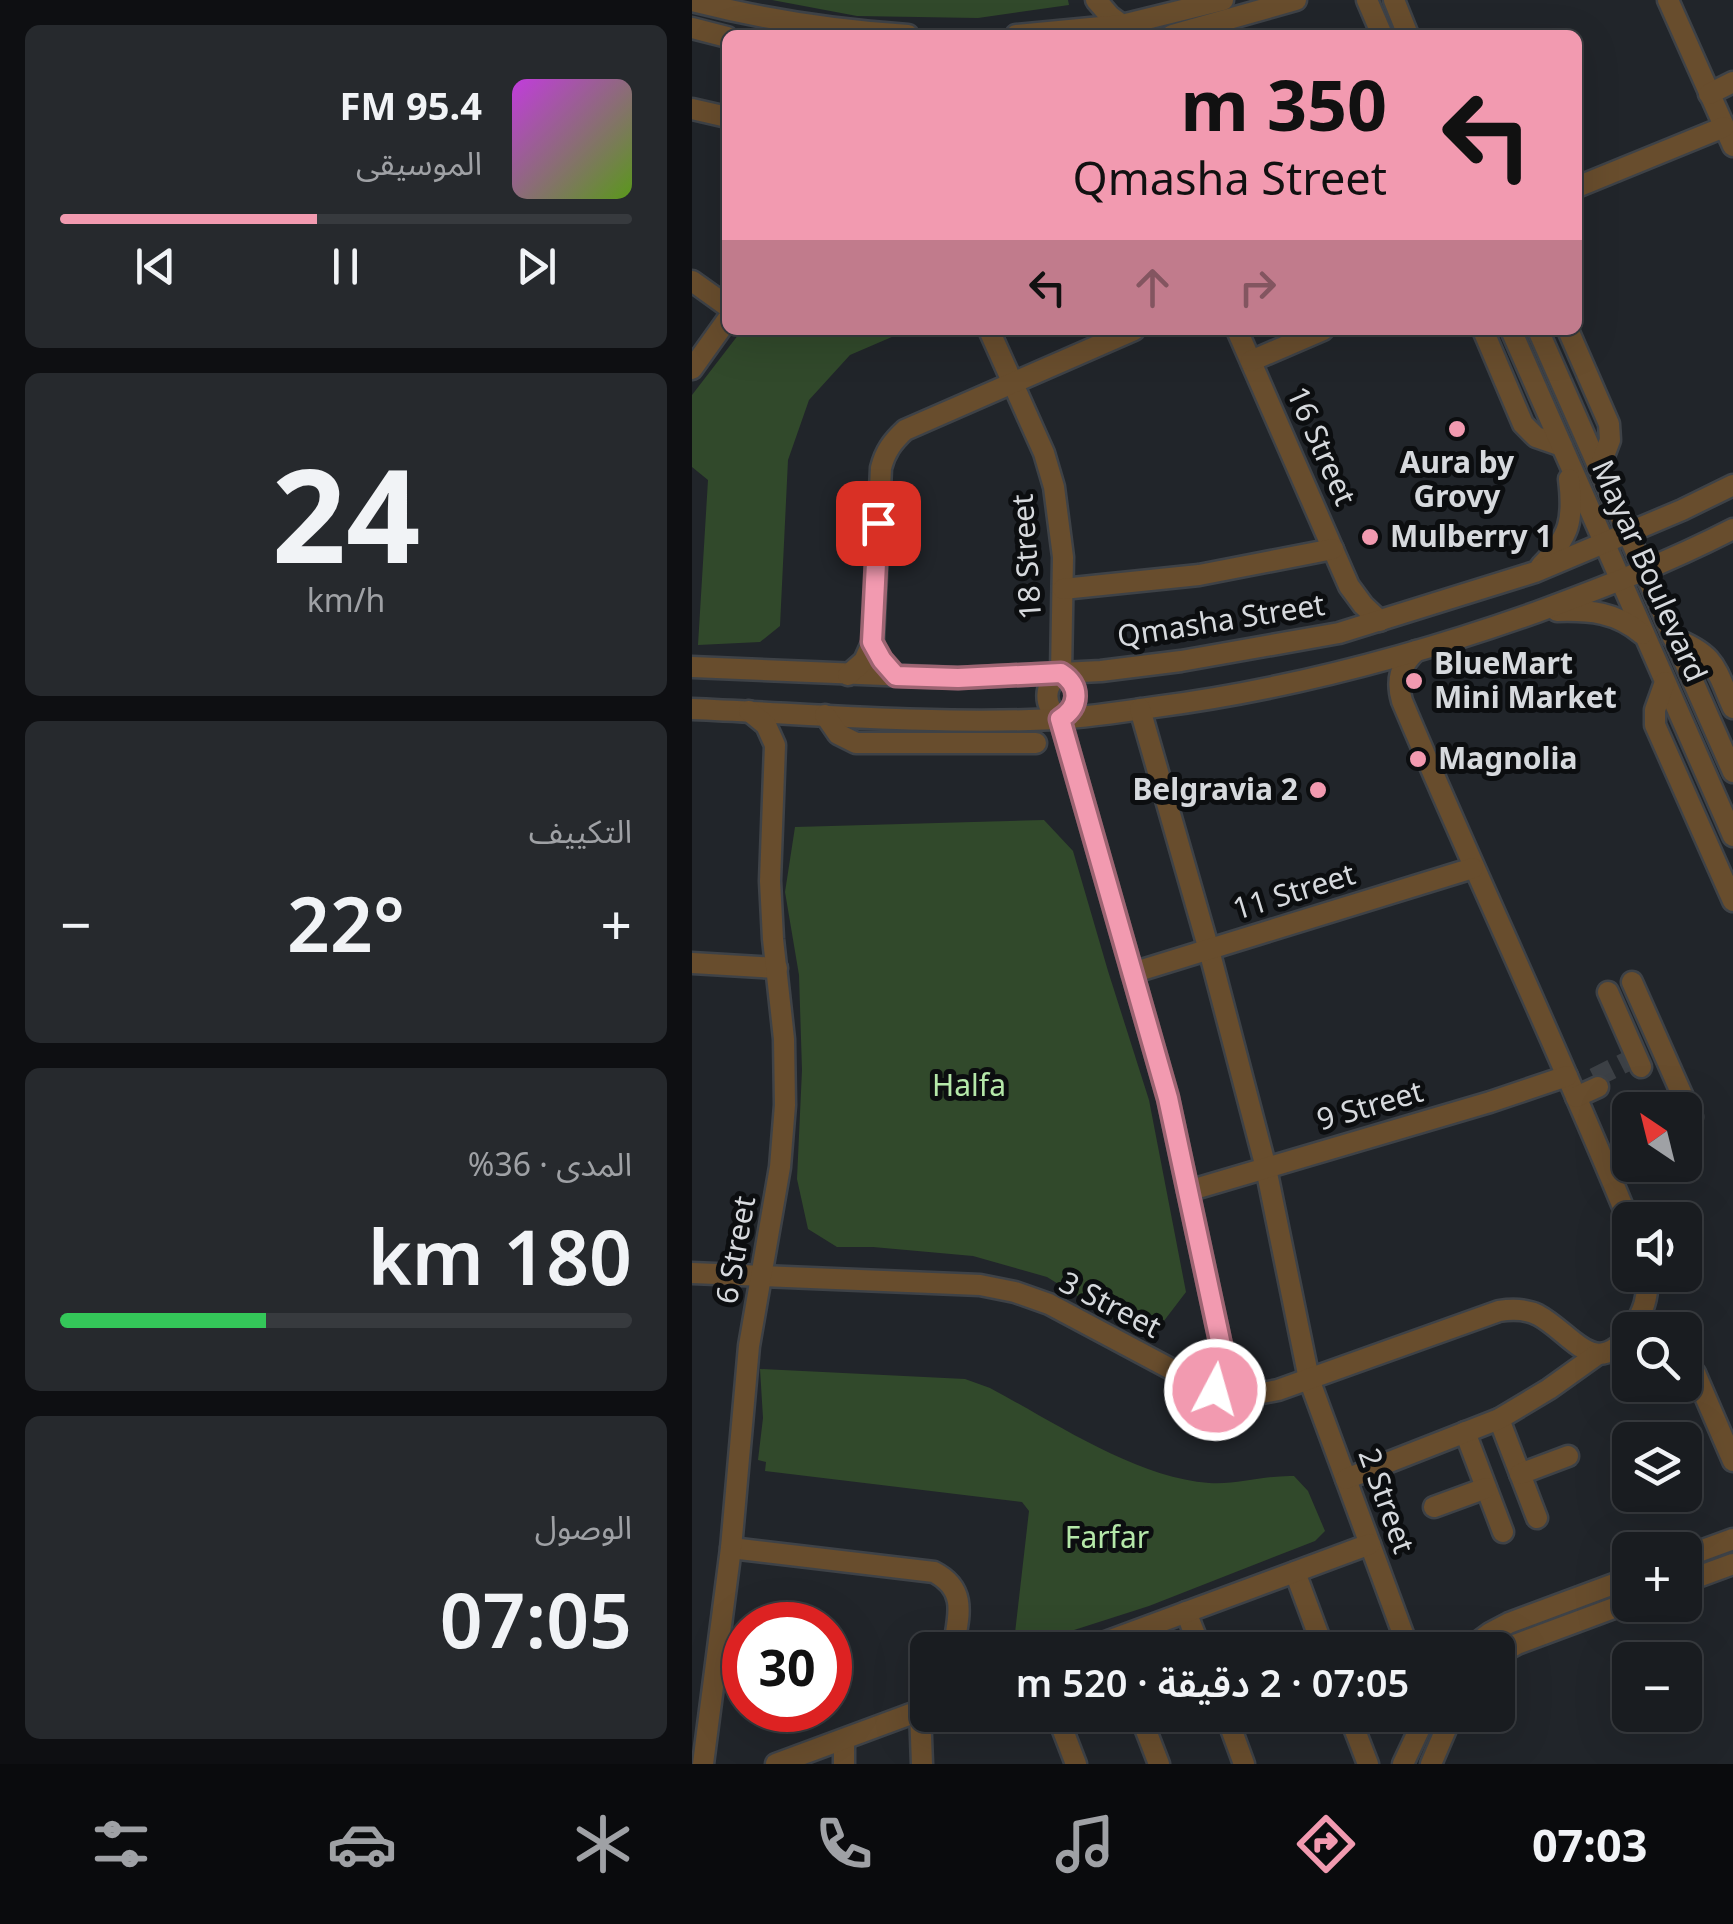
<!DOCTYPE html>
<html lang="ar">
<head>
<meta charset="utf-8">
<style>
	:root { --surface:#191c20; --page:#26292d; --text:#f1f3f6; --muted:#9fa1a5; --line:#373a3e; --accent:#f29ab0 }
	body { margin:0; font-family:"Noto Sans","Noto Sans Arabic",sans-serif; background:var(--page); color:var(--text); direction:rtl; height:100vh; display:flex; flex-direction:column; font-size:38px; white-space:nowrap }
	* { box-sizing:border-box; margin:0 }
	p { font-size:32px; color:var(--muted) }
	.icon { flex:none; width:55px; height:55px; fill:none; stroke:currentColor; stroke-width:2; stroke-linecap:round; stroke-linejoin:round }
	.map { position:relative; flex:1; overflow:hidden; direction:ltr }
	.sheet { display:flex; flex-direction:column; gap:25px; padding:25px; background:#0e0f12; width:692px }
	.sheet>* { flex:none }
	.banner { position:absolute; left:30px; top:30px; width:860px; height:305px; border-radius:15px; box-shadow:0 10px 40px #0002,0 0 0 2px var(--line); direction:rtl; background:#f29ab0; color:#111; overflow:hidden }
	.needle { width:65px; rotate:325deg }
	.fabs { position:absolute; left:920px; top:1092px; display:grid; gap:20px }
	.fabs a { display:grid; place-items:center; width:90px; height:90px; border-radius:15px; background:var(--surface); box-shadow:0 10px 40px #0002,0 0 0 2px var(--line); font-size:50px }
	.speed { position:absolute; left:30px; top:1602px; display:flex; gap:20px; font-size:50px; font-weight:700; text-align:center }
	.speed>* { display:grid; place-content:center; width:130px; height:130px; border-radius:50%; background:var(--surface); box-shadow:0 10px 40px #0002,0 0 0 2px var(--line); line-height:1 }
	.speed .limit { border:15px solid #d22; background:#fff; color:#111 }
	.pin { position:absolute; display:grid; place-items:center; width:85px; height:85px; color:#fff; margin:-42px; border-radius:20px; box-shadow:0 5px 15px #0006 }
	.me { position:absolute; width:110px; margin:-55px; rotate:6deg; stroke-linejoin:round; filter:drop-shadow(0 0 8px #0008) }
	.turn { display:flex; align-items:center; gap:35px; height:210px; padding:0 30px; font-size:45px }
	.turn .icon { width:130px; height:130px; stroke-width:2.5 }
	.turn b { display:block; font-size:70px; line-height:85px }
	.lanes { display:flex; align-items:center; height:95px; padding:0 30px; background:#0003; justify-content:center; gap:50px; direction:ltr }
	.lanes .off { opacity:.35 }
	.big { font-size:75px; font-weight:600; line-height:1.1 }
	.sheet .card { flex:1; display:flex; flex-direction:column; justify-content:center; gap:15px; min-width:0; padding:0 35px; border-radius:15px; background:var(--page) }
	.sheet .dial { align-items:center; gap:0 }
	.dial b { font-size:130px; line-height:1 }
	.song { display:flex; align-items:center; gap:30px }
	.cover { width:120px; height:120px; border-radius:15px; background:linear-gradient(135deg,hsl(290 70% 55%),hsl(90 70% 35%)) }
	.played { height:10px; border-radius:5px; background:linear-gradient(90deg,var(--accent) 45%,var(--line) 45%) }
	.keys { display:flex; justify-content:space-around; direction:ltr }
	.heat { display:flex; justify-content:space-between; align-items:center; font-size:55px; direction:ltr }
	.charge { height:15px; border-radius:8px; background:linear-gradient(90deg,#34c759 36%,var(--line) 0) }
	.trip { position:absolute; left:218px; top:1632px; width:605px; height:100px; border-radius:15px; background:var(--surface); box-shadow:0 10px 40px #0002,0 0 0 2px var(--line); font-weight:600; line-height:100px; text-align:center; direction:rtl }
	.tabs { display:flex; height:160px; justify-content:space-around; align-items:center; background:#0a0b0d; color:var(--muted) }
	.tabs .icon { width:70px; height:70px }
	.tabs .selected { color:var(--accent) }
	.tabs b { font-size:45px; color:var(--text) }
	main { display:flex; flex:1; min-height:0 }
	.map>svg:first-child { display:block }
	.green { fill:#31492b }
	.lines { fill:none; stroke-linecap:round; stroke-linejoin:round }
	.minor-tunnel { stroke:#3c4045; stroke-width:20; stroke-dasharray:20 10; stroke-linecap:butt }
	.minor-casing { stroke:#3e4247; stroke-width:25 }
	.minor { stroke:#684d2d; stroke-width:20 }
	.route-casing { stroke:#9d6472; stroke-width:25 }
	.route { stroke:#f29ab0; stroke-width:18 }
	.poi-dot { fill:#f29ab0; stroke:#0c0e10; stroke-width:4 }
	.labels { text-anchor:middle; stroke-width:10; stroke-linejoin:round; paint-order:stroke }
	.street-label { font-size:30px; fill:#d6d9dd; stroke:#0c0e10 }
	.poi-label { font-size:30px; font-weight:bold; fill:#d6d9dd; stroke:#0c0e10; text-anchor:start }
	.park-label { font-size:30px; fill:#b5e8a9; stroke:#0c0e10 }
</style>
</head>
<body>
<main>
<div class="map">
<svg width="1041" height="1764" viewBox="0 0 1041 1764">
	<rect width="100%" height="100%" fill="#21252a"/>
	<g class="green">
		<path d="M 80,0 L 376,0 L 377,5 L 286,18 L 165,16 Z"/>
		<path d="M 50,330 L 216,330 L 158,355 L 117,400 L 96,460 L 88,626 L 68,642 L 6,645 L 16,480 L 0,467 L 0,395 Z"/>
		<path d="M 352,820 L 381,851 L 416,971 L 457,1100 L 494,1292 L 465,1330 L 434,1326 L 355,1277 L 281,1256 L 181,1247 L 145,1247 L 116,1229 L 105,1179 L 110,1070 L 107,975 L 93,892 L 103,827 Z"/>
		<path d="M 68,1369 L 273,1379 L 298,1388 C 362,1422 444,1478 517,1483 C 546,1485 574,1475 602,1476 L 616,1491 L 633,1531 L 623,1541 L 457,1606 L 329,1647 L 323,1633 L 337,1511 L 330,1502 L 73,1471 L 74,1462 L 66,1460 L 71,1418 Z"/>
	</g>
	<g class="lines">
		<path class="minor-tunnel" d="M 902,1078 L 940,1059"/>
		<g class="minor-casing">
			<g id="minor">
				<path d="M 404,0 L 418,16 L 430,25"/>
				<path d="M 675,0 L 690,35"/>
				<path d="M 702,0 L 716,35"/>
				<path d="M 976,0 L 1041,146"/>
				<path d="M 0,1 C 74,20 141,30 216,35"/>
				<path d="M 0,28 L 35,37"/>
				<path d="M 324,35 L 430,25 L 531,0"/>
				<path d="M 480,35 L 604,0"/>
				<path d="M 1017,94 L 1041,82"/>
				<path d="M 0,109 L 35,117"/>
				<path d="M 885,187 L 1032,127"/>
				<path d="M 0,281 L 35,306"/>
				<path d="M 297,330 L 352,453 L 362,487 L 371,557 L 369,673"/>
				<path d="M 545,330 L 657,586 L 671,605 L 688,621"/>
				<path d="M 791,330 L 831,424 L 844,437 L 870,446"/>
				<path d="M 819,330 L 1041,836"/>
				<path d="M 846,330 L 1041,772"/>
				<path d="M 876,330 L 917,424 L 918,440 L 907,469"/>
				<path d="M 559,361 L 631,330"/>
				<path d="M 0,369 L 35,320"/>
				<path d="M 849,566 C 878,536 882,520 877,479"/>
				<path d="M 371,589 L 507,575 L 641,549"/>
				<path d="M 865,611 C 898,610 924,612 950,634"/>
				<path d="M 981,638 C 1025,655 1023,668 1041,708"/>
				<path d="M 724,651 C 708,666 704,680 710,701 C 784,876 866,1048 938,1224"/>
				<path d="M 0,667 L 266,678 L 409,671 L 489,661 L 647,633 L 843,572 L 990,510 L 1041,485"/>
				<path d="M 369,673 C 351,686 351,705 368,719 L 476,1098 L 530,1350 L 530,1364 L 523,1390"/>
				<path d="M 156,675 L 172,661 L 181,641 L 189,468 C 193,452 200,442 213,430 L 442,330"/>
				<path d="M 973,682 L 963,710 L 963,725 L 1041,901"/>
				<path d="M 0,709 C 121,714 243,725 364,719 C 397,717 430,712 463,707 C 593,690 721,656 845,612 C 912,587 977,562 1041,529"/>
				<path d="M 448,709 L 517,950 L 574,1168 L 617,1379 L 717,1650"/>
				<path d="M 133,715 L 146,734 L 164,743 L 344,743"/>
				<path d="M 368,719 C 388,707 389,686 369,673"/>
				<path d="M 0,963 L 85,968"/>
				<path d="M 440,973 L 781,868"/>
				<path d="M 940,982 L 1000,1117"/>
				<path d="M 916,992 L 949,1067"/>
				<path d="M 884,1097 L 906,1087"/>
				<path d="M 496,1191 L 798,1102 L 875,1076"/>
				<path d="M 0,1273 L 288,1285 L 323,1292 L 357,1304 L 507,1384 L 544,1393 L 565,1394 L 586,1390 L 807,1311 C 820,1309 834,1309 846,1315 C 880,1333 903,1381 938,1333"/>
				<path d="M 940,1330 C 951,1312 957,1297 955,1275"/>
				<path d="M 1003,1373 L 1041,1461"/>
				<path d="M 807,1419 L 845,1518"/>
				<path d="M 773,1432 L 811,1532"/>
				<path d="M 828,1474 L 876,1456"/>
				<path d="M 654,1479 L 807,1419 L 857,1389 L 906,1354"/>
				<path d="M 742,1507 L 794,1488"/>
				<path d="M 39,1548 L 242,1572 C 277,1590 266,1618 261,1650"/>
				<path d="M 992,1557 L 1041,1539"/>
				<path d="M 603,1572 L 632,1650"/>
				<path d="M 992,1582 L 1041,1564"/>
				<path d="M 494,1612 L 509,1650"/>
				<path d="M 392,1650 L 678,1544"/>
				<path d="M 775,1650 L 798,1633 L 817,1623 L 938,1578"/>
				<path d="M 805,1655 L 825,1644 L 938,1602"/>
				<path d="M 228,1711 L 230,1764"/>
				<path d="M 365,1715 L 384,1764"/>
				<path d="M 448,1715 L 467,1764"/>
				<path d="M 534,1715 L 552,1764"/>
				<path d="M 657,1715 L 676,1764"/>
				<path d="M 152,1740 L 152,1764"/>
				<path d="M 11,1764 L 39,1548 L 57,1346 L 88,1167 L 93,1105 L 92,1039 L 81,939 L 78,881 L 83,745 L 74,725 L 57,711"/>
				<path d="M 84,1764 L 235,1708"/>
				<path d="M 711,1764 L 734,1715"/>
				<path d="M 739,1764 L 760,1715"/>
			</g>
		</g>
		<use href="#minor" class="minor"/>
	</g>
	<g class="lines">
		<g class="route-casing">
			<path id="route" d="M 186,523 L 180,642 L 190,660 L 204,676 L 266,678 L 369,673 C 389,686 388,707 368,719 L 476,1098 L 530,1350 L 530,1364 L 523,1390"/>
		</g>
		<use href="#route" class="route"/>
	</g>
	<g class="poi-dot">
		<circle cx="765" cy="429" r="10"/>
		<circle cx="678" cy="537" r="10"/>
		<circle cx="722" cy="681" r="10"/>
		<circle cx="726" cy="759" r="10"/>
		<circle cx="626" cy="790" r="10"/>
	</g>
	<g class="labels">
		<g class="street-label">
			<text transform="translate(629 446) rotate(66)" y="10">16 Street</text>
			<text transform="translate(335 557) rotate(-94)" y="10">18 Street</text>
			<text transform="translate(957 571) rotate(66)" y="10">Mayar Boulevard</text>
			<text transform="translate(529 621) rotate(-9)" y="10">Qmasha Street</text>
			<text transform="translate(602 892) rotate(-17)" y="10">11 Street</text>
			<text transform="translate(678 1106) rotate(-16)" y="10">9 Street</text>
			<text transform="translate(44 1250) rotate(-80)" y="10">6 Street</text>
			<text transform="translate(418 1305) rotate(27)" y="10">3 Street</text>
			<text transform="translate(694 1501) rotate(70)" y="10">2 Street</text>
		</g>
		<g class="poi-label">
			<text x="765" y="473" text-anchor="middle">Aura by<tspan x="765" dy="34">Grovy</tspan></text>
			<text x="698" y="547">Mulberry 1</text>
			<text x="742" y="674">BlueMart<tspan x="742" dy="34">Mini Market</tspan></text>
			<text x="746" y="769">Magnolia</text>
			<text x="606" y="800" text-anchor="end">Belgravia 2</text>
		</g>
		<g class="park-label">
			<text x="277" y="1096">Halfa</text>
			<text x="415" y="1548">Farfar</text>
		</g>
	</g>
</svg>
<div class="fabs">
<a><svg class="needle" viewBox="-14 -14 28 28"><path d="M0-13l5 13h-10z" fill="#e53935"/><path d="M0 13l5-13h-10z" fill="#9fa1a5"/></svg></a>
<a><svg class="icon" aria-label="sound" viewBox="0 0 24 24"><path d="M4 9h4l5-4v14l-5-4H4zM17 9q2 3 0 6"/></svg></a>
<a><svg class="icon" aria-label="search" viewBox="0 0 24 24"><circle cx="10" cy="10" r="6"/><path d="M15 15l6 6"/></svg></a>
<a><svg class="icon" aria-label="layers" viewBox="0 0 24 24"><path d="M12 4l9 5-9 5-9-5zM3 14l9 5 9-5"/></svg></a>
<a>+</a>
<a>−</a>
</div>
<div class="speed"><div class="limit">30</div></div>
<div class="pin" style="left:186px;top:523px;background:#d93025"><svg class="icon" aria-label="arrive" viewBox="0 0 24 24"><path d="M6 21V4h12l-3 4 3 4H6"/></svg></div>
<svg class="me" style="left:523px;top:1390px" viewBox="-20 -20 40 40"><circle r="17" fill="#f29ab0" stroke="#fff" stroke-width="3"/><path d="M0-11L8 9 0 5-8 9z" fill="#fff"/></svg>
<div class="trip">07:05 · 2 دقيقة · 520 m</div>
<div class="banner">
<div class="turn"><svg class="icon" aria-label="left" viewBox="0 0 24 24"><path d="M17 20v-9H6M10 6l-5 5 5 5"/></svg><div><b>350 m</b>Qmasha Street</div></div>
<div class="lanes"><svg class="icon" aria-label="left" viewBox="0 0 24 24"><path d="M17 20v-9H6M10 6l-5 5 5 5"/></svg><svg class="icon off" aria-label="ahead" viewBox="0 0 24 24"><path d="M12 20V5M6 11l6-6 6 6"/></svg><svg class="icon off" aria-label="right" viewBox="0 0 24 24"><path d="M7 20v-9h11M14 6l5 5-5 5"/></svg></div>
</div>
</div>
<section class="sheet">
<div class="card">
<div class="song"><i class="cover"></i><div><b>95.4 FM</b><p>الموسيقى</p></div></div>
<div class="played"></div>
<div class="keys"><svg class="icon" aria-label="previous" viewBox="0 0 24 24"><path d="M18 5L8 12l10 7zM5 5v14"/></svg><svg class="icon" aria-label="pause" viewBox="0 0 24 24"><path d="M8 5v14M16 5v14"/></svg><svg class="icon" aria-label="next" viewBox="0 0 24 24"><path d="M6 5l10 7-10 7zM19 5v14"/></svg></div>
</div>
<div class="card dial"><b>24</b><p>km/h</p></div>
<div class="card"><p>التكييف</p>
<div class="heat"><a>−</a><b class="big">22°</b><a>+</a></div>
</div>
<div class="card"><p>المدى · 36%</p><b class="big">180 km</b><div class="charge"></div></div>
<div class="card"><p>الوصول</p><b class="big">07:05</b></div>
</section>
</main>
<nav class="tabs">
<b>07:03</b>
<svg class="icon selected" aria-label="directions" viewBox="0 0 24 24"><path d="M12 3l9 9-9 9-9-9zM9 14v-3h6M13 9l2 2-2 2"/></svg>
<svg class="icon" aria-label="music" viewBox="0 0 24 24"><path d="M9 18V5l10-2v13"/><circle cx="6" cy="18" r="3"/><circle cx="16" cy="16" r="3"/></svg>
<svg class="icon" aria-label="phone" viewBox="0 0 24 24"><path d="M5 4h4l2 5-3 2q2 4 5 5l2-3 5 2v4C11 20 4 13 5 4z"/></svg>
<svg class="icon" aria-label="climate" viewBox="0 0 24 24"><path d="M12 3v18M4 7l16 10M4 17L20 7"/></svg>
<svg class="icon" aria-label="car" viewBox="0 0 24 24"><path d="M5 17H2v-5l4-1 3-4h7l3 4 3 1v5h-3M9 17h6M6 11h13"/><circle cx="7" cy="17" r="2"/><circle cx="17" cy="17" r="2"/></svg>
<svg class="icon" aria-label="filters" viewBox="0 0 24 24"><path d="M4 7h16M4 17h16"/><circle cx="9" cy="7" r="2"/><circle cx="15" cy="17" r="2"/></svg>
</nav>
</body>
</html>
